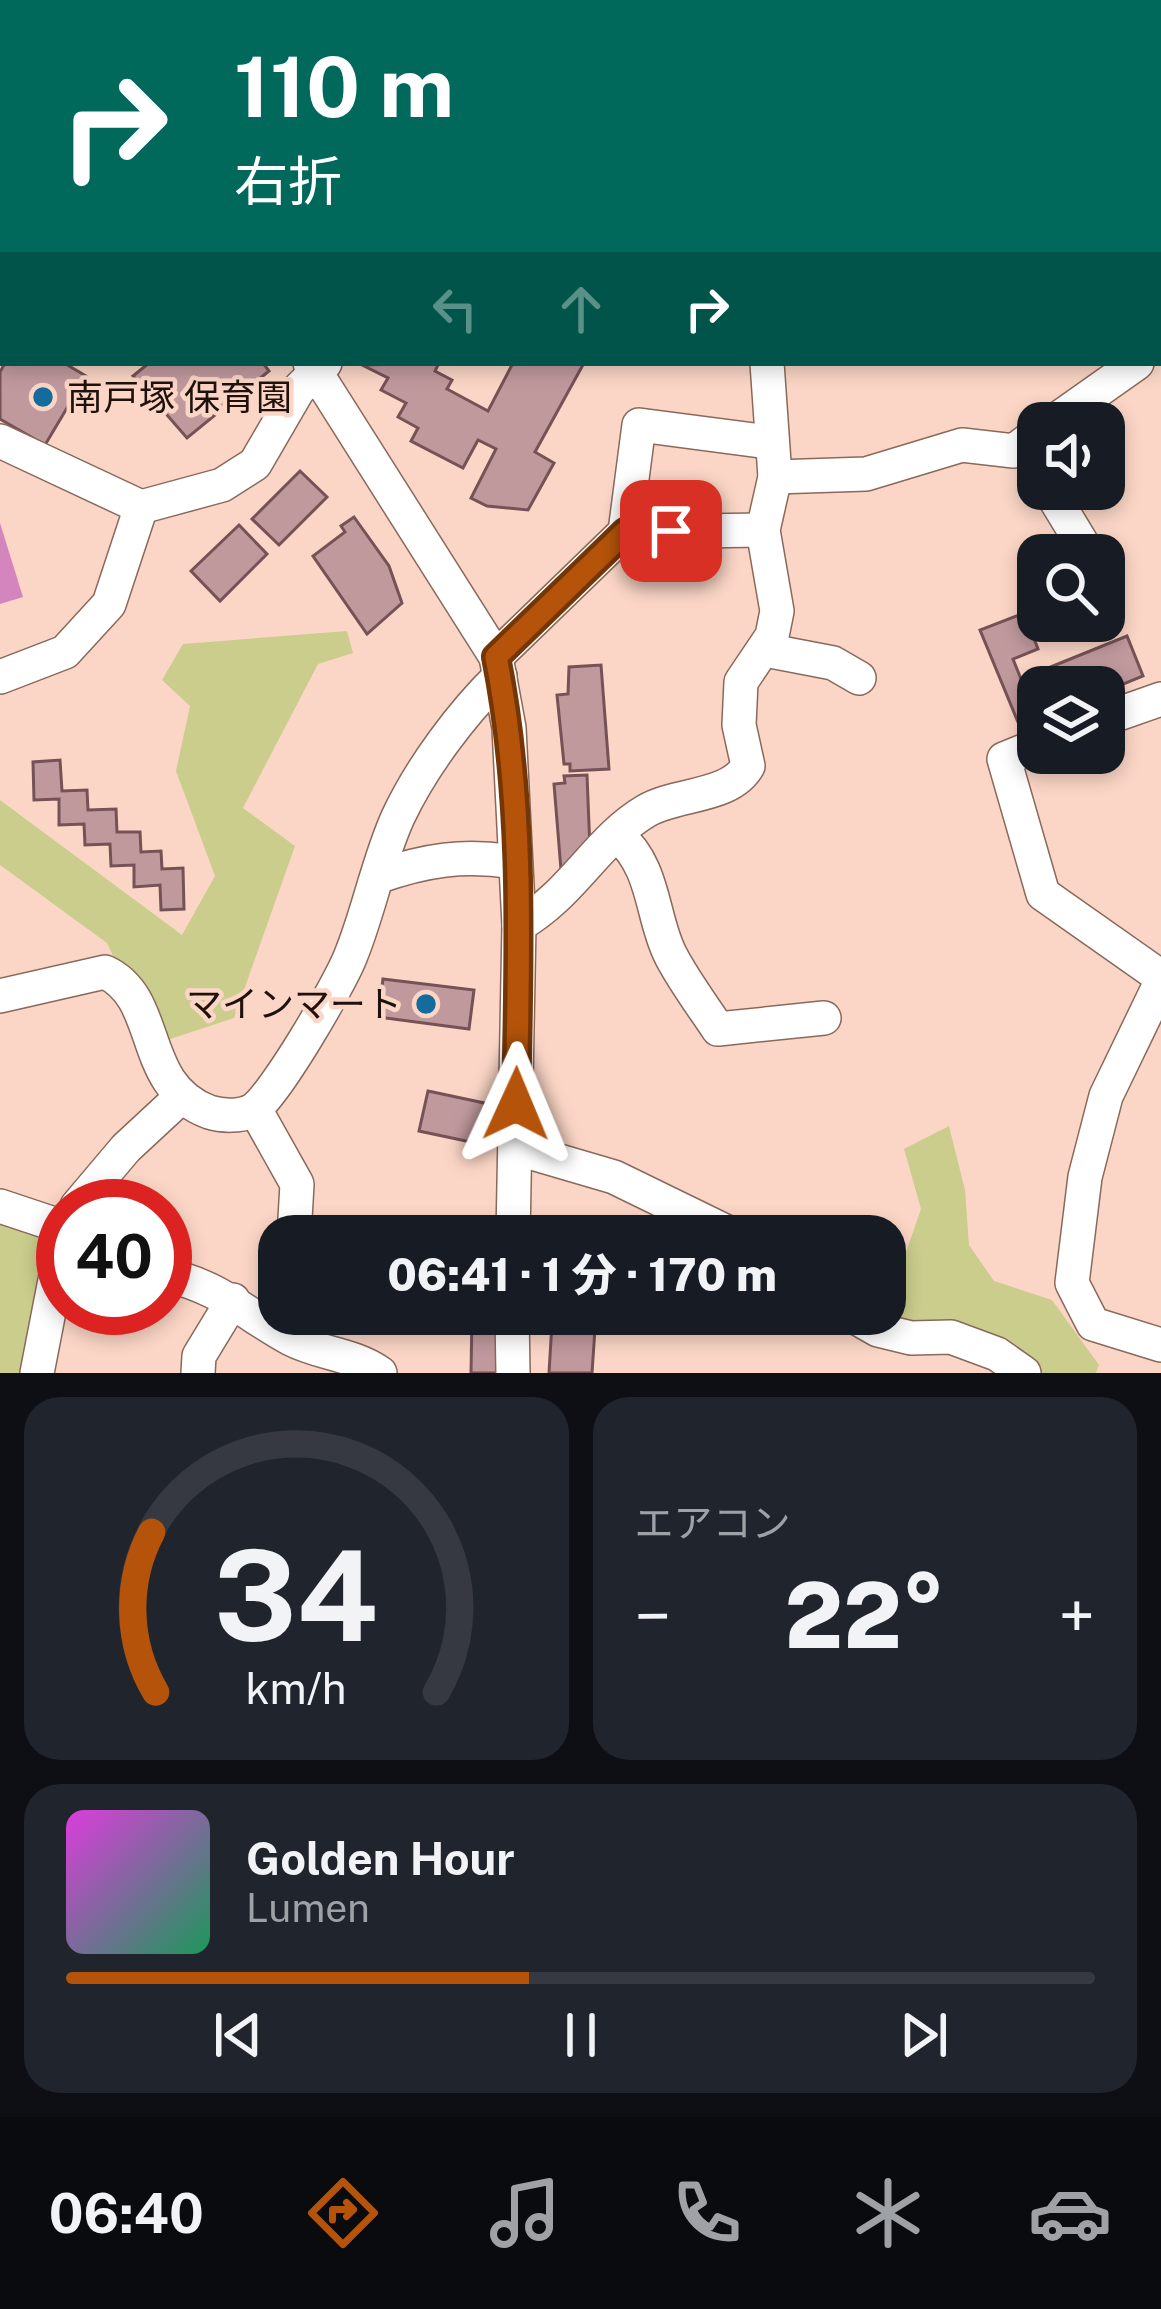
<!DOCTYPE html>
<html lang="ja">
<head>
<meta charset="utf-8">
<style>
	:root { --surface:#171b24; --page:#20242c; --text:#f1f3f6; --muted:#9ea1a6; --line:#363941; --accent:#b45309 }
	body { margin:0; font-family:"Public Sans","Noto Sans JP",sans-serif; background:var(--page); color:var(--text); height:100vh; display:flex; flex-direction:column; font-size:45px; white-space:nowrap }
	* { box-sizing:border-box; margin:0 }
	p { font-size:39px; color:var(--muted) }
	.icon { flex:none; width:66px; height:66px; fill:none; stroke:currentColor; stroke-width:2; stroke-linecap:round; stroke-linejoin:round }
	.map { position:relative; height:1373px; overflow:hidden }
	.panel { display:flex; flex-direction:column; gap:24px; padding:24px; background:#0d0f14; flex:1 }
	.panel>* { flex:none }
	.hud { position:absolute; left:0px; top:0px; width:1161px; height:366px; box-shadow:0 6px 18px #0003; background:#00695c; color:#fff; overflow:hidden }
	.controls { position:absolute; left:1017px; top:402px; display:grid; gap:24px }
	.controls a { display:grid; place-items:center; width:108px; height:108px; border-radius:24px; background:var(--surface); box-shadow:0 6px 18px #0003; font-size:60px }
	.speed { position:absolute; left:36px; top:1179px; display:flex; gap:24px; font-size:60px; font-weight:700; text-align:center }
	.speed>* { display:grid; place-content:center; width:156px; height:156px; border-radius:50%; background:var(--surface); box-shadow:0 6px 18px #0003; line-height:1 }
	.speed .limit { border:18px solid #d22; background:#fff; color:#111 }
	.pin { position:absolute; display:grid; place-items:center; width:102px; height:102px; color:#fff; margin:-51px; border-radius:24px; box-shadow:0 6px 18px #0006 }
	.me { position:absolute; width:132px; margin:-66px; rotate:1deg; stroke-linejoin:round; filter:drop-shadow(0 0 9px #0008) }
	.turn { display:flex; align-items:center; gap:42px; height:252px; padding:0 36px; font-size:54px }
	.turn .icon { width:156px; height:156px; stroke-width:2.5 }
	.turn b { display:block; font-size:84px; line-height:102px }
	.lanes { display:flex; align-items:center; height:114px; padding:0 36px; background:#0003; justify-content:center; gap:60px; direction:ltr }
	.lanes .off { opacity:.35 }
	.big { font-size:90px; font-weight:800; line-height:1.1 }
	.panel .widget { flex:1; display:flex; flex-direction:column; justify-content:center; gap:18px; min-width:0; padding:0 42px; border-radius:36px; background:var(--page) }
	.panel .dial { align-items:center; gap:0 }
	.dial svg { height:312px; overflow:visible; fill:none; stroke:var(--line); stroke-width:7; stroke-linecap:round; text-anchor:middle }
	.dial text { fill:var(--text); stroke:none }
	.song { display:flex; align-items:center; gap:36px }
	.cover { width:144px; height:144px; border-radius:18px; background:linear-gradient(135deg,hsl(300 70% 55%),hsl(150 70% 35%)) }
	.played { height:12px; border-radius:6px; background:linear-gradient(90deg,var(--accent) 45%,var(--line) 45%) }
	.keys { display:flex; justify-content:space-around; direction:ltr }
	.heat { display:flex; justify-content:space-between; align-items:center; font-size:66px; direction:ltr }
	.panel .tiles { flex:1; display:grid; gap:24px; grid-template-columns:1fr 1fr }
	.widget:last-child { grid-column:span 2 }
	.trip { position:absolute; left:258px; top:1215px; width:648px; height:120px; border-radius:36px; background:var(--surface); box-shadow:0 6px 18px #0003; font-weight:800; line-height:120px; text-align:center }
	.dock { display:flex; height:192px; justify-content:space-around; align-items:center; background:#090b0e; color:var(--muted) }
	.dock .icon { width:84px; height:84px }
	.dock .active { color:var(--accent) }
	.dock b { font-size:54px; color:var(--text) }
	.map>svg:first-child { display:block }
	.green { fill:#cacd8b }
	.water { fill:#d585be }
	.building { fill:#c0999d; stroke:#755256; stroke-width:3 }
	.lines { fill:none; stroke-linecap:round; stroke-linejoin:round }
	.minor-casing { stroke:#89695b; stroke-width:36 }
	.minor { stroke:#fff; stroke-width:33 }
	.route-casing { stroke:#753606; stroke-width:30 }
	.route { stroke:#b45309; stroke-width:21 }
	.poi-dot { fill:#136c9c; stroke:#fbd6c6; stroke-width:4.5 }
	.labels { text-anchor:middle; stroke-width:9; stroke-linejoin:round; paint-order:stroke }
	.poi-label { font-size:36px; fill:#1f120d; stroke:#fbd6c6; text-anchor:start }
</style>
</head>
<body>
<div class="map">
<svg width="1161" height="1373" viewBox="0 0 1161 1373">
	<rect width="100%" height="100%" fill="#fbd6c6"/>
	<g class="green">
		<path d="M 1158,99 L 1161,99 L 1158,332 Z"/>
		<path d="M 347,631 L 353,653 L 318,664 L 243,808 L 295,846 L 234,1018 L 155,1044 L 107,943 L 0,865 L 0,800 L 182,935 L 215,876 L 176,771 L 190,706 L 162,680 L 183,644 Z"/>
		<path d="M 949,1126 L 965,1190 L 969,1245 L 994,1281 L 1052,1300 L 1099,1365 L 1096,1373 L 1039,1373 L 883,1319 L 921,1209 L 904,1149 Z"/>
		<path d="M 0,1216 L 53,1232 L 21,1373 L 0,1373 Z"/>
	</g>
	<path class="water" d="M 0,523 L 23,597 L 0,604 Z"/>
	<g class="building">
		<path d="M 5,363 L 64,363 L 86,376 L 45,445 L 0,419 L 0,372 Z"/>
		<path d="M 149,363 L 263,363 L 269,371 L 187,438 L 133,376 Z"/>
		<path d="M 439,363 L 435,371 L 452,380 L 447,389 L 488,411 L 513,363 L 584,363 L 535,452 L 554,463 L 528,510 L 487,506 L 471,498 L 496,449 L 478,440 L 463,468 L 411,441 L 418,428 L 398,417 L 406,403 L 381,390 L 388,378 L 362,365 Z"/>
		<path d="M 300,471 L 327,497 L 279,545 L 252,519 Z"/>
		<path d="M 354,517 L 389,566 L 402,603 L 367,634 L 313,556 L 345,532 L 341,526 Z"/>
		<path d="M 239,525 L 267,554 L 220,601 L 191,571 Z"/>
		<path d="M 1024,613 L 1038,649 L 1013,659 L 1021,679 L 1127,636 L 1143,676 L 1104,692 L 1104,687 L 1038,687 L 1038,720 L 1020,727 L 980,630 Z"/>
		<path d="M 601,665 L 609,769 L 570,771 L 570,764 L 564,764 L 557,695 L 568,694 L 569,667 Z"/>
		<path d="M 60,760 L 62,791 L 87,790 L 88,810 L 116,809 L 117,832 L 140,832 L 141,852 L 161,851 L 162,869 L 183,868 L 184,909 L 161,910 L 160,885 L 134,887 L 134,865 L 111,866 L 110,844 L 85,845 L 84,824 L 59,825 L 59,799 L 34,800 L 33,762 Z"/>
		<path d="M 587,775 L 590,850 L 562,882 L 554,784 L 565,783 L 564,776 Z"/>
		<path d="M 383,979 L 474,990 L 469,1029 L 378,1017 Z"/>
		<path d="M 428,1091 L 489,1104 L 480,1144 L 419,1131 Z"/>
		<path d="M 472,1314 L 501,1314 L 501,1373 L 471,1373 Z"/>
		<path d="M 535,1314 L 596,1314 L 592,1373 L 549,1373 L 552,1323 L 535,1322 Z"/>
	</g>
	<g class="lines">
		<g class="minor-casing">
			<g id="minor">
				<path d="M 86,0 L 88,3"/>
				<path d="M 283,0 L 285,3"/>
				<path d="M 794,0 L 797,3"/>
				<path d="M 429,3 L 432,0"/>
				<path d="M 521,3 L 527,0"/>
				<path d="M 1158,30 L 1161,30"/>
				<path d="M 1158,343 L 1161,341"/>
				<path d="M 310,363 L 496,657 L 509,728 L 519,925 L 513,1236"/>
				<path d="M 1052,423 L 1137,363"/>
				<path d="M 0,441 L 141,507"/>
				<path d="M 775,477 L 866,474 L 962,445 L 1014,451 L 1038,433"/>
				<path d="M 1049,489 L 1089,555"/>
				<path d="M 625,532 L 639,425 L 769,442"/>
				<path d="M 765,650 L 833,663 L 859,678"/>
				<path d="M 496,657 L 625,532 L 763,530"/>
				<path d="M 0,677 L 65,652 L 109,604 L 141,507 L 222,485 L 255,464 L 298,390 L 325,363"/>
				<path d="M 1104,719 L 1161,699"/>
				<path d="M 1038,745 L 1004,759 L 1043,894 L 1161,977"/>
				<path d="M 617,835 C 656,867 651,918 671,956 C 684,981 702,1005 718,1029 L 824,1018"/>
				<path d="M 377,877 C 425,860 464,854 514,862"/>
				<path d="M 519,925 C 573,894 597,840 646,811 C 676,793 730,798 748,766 L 739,725 L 741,682 L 772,636 L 777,611 L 763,530 L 775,477 L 767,363"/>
				<path d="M 1161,982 L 1106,1096 L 1085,1177 L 1072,1283 L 1093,1324 L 1161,1345"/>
				<path d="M 0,996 L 105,972 C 163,999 137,1085 209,1112 C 222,1116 241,1117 253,1110 C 274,1097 341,982 351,955 C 369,911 378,861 398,817 C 421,768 461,714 500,676"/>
				<path d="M 255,1109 L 297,1184 L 294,1236"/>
				<path d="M 515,1148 L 614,1177 L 735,1236"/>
				<path d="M 0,1206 L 63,1227"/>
				<path d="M 77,1206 L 126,1148 L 181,1097"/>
				<path d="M 165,1275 C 217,1285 247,1315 291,1339 C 320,1354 353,1354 380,1373"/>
				<path d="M 512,1314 L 513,1373"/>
				<path d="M 850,1314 L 878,1330 L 911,1338 L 951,1337 L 997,1354 L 1024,1373"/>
				<path d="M 37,1373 L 63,1239"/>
				<path d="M 198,1373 L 199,1356 L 233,1300"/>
			</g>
		</g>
		<use href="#minor" class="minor"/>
	</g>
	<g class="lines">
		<g class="route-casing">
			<path id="route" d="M 516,1104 C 519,956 525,802 496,657 L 625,532 L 671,531"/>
		</g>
		<use href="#route" class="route"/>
	</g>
	<g class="poi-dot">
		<circle cx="43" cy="397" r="12"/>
		<circle cx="426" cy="1004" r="12"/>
	</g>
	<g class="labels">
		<g class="poi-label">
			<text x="67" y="410">南戸塚 保育園</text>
			<text x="402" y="1017" text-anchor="end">マインマート</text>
		</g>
	</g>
</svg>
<div class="controls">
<a><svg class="icon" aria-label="sound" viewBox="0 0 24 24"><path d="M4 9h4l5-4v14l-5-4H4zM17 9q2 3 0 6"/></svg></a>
<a><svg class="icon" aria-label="search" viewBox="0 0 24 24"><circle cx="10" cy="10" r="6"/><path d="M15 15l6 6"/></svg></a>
<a><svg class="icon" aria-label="layers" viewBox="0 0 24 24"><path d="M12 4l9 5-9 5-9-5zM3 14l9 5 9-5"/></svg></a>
</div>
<div class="speed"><div class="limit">40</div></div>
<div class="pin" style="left:671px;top:531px;background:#d93025"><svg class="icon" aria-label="arrive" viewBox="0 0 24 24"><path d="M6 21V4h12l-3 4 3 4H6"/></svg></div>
<svg class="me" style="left:516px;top:1104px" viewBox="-20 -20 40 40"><path d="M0-17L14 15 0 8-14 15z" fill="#b45309" stroke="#fff" stroke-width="4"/></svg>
<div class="trip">06:41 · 1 分 · 170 m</div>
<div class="hud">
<div class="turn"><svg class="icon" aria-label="right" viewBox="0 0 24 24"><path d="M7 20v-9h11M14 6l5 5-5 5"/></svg><div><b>110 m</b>右折</div></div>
<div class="lanes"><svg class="icon off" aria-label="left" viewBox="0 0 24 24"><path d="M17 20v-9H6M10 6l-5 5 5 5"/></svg><svg class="icon off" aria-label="ahead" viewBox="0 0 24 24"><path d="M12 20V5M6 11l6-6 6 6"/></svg><svg class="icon" aria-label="right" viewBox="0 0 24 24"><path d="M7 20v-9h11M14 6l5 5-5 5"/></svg></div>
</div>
</div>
<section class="panel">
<div class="tiles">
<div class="widget dial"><svg viewBox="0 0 100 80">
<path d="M14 69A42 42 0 1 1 86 69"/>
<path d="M14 69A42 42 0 0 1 13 28" stroke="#b45309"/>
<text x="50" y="56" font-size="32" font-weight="700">34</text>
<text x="50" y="72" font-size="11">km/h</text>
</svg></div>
<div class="widget"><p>エアコン</p>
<div class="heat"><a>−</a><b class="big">22°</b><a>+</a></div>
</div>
<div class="widget">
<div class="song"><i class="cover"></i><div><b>Golden Hour</b><p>Lumen</p></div></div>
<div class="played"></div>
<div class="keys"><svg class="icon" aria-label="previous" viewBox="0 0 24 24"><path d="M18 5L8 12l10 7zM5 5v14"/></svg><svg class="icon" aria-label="pause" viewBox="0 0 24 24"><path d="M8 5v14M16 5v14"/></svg><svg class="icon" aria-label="next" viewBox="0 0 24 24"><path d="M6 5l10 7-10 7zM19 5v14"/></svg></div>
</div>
</div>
</section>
<nav class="dock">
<b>06:40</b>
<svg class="icon active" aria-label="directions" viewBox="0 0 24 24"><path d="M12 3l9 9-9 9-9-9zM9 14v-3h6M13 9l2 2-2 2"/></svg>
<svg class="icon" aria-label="music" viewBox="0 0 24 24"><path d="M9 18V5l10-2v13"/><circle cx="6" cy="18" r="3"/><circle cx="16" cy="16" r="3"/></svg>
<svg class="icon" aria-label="phone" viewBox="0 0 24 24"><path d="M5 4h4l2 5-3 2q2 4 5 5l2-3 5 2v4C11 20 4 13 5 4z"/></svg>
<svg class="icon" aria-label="climate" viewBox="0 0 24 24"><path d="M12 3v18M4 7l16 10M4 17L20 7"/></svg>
<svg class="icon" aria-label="car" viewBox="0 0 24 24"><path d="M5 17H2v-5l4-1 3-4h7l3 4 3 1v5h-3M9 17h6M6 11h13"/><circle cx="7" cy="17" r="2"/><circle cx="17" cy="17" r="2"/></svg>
</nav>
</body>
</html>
